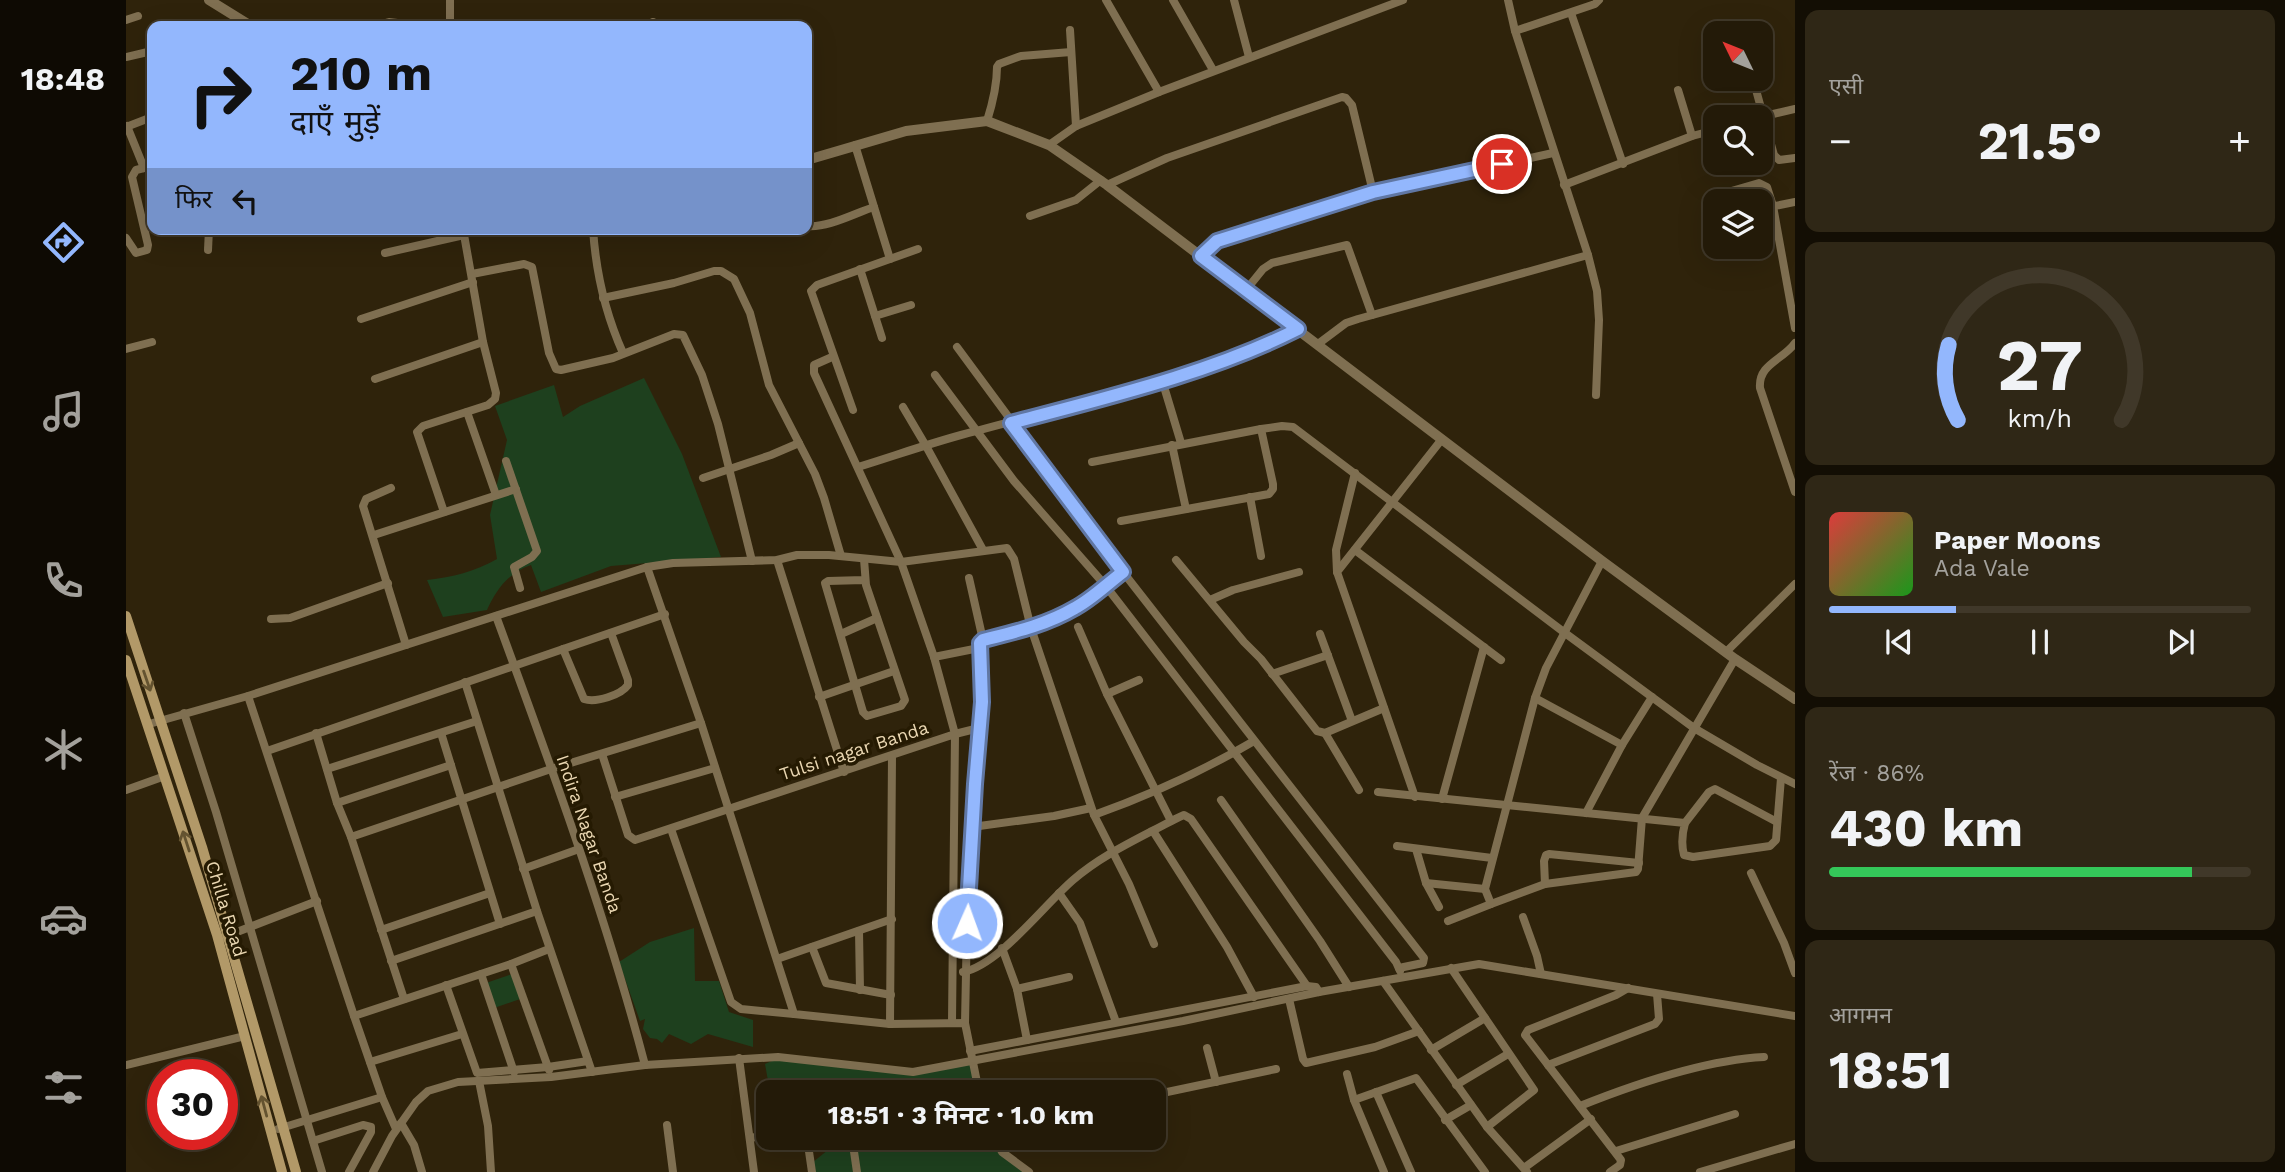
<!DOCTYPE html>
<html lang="hi">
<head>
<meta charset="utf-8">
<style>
	:root { --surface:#231a08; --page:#2f2716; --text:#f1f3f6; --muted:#a3a19c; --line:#403829; --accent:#93b7fd }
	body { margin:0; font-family:"Work Sans","Noto Sans Devanagari",sans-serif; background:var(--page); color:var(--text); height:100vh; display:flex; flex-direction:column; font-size:26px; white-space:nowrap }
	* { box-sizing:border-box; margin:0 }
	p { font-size:23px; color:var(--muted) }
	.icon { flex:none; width:38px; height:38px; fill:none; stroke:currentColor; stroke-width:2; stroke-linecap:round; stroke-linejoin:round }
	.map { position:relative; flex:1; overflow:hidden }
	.panel { display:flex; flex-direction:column; gap:10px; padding:10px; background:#130e04; width:490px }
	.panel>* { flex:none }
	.hud { position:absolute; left:21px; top:21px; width:665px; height:214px; border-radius:14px; box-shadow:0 7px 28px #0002,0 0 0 2px var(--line); background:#93b7fd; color:#111; overflow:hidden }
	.needle { width:46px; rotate:313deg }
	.buttons { position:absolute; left:1577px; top:21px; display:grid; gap:14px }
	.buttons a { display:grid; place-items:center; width:70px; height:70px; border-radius:14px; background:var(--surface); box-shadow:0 7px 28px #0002,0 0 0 2px var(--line); font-size:35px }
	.speed { position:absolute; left:21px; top:1059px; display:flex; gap:14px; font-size:35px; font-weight:700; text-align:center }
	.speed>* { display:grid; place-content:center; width:91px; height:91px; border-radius:50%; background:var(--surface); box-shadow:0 7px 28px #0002,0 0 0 2px var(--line); line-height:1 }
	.speed .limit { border:10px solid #d22; background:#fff; color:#111 }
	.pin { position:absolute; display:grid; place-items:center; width:60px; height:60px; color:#fff; margin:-30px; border:4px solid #fff; border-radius:50%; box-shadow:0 2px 7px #0007 }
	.me { position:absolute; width:77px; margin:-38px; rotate:2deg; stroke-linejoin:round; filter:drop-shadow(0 0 5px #0008) }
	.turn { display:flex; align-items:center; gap:24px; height:147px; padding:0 28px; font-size:32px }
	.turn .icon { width:91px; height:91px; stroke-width:2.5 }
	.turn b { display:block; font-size:49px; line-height:60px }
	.then { display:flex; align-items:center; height:66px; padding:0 28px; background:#0003; gap:14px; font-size:26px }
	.big { font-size:52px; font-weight:700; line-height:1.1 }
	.panel .card { flex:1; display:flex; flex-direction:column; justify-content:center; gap:10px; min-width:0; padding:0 24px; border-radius:14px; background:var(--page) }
	.panel .dial { align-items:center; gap:0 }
	.dial svg { height:182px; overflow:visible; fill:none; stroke:var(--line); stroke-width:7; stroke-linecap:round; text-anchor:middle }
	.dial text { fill:var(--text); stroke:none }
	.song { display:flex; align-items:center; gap:21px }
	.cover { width:84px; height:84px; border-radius:10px; background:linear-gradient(135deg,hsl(0 70% 55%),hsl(120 70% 35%)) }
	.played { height:7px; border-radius:4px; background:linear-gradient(90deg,var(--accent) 30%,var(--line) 30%) }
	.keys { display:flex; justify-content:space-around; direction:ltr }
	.heat { display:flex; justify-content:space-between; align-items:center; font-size:38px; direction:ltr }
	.charge { height:10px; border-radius:5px; background:linear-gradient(90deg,#34c759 86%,var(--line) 0) }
	.trip { position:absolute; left:630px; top:1080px; width:410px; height:70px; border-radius:14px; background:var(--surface); box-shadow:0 7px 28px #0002,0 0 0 2px var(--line); font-weight:700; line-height:70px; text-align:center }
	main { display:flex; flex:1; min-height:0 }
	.dock { display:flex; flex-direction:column; width:126px; justify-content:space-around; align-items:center; background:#0e0a03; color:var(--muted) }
	.dock .icon { width:49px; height:49px }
	.dock .current { color:var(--accent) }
	.dock b { font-size:32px; color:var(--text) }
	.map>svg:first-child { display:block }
	.green { fill:#1e401e }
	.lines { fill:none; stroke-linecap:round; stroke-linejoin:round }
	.minor { stroke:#7f6f51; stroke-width:8 }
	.tertiary { stroke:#7f6f51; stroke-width:10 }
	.secondary { stroke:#b29968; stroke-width:10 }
	.oneway { stroke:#645330 }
	.route-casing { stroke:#6077a4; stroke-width:18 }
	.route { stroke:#93b7fd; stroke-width:12 }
	.labels { text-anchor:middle; stroke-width:7; stroke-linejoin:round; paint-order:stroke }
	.street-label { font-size:18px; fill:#ead7b2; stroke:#251a02 }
</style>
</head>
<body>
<main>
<nav class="dock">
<b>18:48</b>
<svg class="icon current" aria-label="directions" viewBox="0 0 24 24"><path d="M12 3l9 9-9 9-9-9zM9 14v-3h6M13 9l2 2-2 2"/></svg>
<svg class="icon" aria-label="music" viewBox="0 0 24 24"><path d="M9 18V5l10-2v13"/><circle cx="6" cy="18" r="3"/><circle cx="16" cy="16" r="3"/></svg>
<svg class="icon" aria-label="phone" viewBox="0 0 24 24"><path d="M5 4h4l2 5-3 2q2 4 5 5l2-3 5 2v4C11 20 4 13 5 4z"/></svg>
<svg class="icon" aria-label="climate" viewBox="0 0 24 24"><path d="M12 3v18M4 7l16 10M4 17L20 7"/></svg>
<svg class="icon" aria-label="car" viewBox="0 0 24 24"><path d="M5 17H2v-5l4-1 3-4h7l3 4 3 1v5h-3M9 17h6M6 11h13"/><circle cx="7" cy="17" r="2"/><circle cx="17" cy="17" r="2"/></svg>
<svg class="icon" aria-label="filters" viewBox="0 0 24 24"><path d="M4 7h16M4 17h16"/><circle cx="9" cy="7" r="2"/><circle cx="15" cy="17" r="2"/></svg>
</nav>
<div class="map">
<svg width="1669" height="1172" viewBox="0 0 1669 1172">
	<rect width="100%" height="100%" fill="#2f230b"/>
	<g class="green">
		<path d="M 518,378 L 556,454 L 595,557 L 485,566 L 415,592 L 405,565 C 383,572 370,590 361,610 L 317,617 L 301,580 C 327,577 348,572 371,559 L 364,515 L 381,440 L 369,406 L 428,385 L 437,417 L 454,406 Z"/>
		<path d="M 568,928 L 569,981 L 593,981 L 603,1012 L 627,1020 L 627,1047 L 582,1034 L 565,1044 L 543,1034 L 536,1043 L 531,1039 L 524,1038 L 517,1029 L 519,1019 L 514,1021 L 493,962 L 524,942 Z"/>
		<path d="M 386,974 L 397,998 L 368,1008 L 360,983 Z"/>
		<path d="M 648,1060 L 787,1072 L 845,1062 L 856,1092 L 644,1092 L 639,1064 Z"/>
		<path d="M 717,1138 L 871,1138 L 876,1152 L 903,1172 L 687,1172 L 687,1162 Z"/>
	</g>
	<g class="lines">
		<g class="minor">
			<path d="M 324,0 L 324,26"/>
			<path d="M 980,0 L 1033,92"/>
			<path d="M 1047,0 L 1087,70"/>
			<path d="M 1108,0 L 1123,57"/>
			<path d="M 1382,0 L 1389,31 L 1462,255 L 1471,291 L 1473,320 L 1470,395"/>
			<path d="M 1445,13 L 1497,164"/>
			<path d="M 0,20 L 12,16"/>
			<path d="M 527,22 L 528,26"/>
			<path d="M 248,26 L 263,22 L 297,26"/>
			<path d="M 944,30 L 950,126"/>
			<path d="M 1389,31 L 1469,4 L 1473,0"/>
			<path d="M 0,57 L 26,51"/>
			<path d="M 1627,79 L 1648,155 L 1653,160 L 1669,158"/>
			<path d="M 1552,90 L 1566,136"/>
			<path d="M 1634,117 L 1669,109"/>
			<path d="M 861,121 C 867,102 871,86 871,67 L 873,64 L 895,56 L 945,52"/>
			<path d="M 1,126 L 18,168"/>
			<path d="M 0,127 L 26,117"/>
			<path d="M 729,145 L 764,259"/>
			<path d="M 923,145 L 950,126 L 1033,92 L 1277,0"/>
			<path d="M 981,185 L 1041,158 L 1216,97 L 1220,98 L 1226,105 L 1247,192"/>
			<path d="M 1438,185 L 1566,136 L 1589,130"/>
			<path d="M 1596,201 L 1596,198 L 1602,192 L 1633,183 L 1641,187 L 1647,206 L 1669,328"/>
			<path d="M 1634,209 L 1669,202"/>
			<path d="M 904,216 L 950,200 L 975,180"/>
			<path d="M 681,226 C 702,228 727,214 748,207"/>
			<path d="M 467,229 C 470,274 479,313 497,353"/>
			<path d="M 0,238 L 10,253 L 21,250 L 22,245 L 6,177 L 10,170 L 26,166"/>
			<path d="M 82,250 L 83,229"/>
			<path d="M 259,253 L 338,235"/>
			<path d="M 1075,256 L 1084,246 L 1104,236 L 1247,192 L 1427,153"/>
			<path d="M 734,269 L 756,338"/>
			<path d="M 346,274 L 398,264 L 406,267 L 423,353 L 430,369 L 435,370 L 487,358 L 548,334 L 557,335 L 576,375 L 592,424 L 626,561"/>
			<path d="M 1120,290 L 1137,269 L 1146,263 L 1221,245 L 1246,315"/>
			<path d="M 477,298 L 548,283 L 588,271 L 595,271 L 608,279 L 624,313 L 643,385 L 689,474 L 698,498 L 715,556"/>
			<path d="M 749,316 L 785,305"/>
			<path d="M 235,319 L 347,282"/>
			<path d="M 1669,343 C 1657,360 1632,364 1634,388 L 1669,492"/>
			<path d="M 1192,344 L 1220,323 L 1232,319 L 1462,255"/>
			<path d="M 831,347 L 997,572 L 1298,958 L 1297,963 L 1273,968"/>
			<path d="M 0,349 L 26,342"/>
			<path d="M 706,357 L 688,365 L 688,373 L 775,562 L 808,657 L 829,734 L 853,728"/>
			<path d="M 809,375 L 888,481 L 979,585 L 1270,962 L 1274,971"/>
			<path d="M 249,379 L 357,342"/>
			<path d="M 1036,380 L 1055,443"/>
			<path d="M 777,407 L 800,446 L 857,550"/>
			<path d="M 727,410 L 685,291 L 691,285 L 792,249"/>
			<path d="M 341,412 L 370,495"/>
			<path d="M 1046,445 L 1060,509"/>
			<path d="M 380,461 L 411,551 L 406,557 L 388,567 L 394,588"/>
			<path d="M 966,462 L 1135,429 L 1156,426 L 1167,427 L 1439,633 L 1568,728 L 1631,765 L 1669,784"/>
			<path d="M 732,467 C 771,455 810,441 850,431 C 958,401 1071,380 1172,329"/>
			<path d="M 577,478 L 645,455 L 673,443"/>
			<path d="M 265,488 L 240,499 L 237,506 L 280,645"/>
			<path d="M 1124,497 L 1135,556"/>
			<path d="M 318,512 L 291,432 L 297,426 L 362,405 L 369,399 L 370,393 L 357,342 L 337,229"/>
			<path d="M 995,521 L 1143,494 L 1147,489 L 1147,484 L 1135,429"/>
			<path d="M 248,535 L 390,489"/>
			<path d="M 1229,550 L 1375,660"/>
			<path d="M 738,559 L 740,585 L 779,700 L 775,706 L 741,716 L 737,712 L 699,583 L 702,581 L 738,580"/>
			<path d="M 651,560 L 718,772"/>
			<path d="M 1050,560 L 1118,642 L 1135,659 L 1191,731 L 1199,733 L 1258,708"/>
			<path d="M 521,567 L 547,563 L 651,560 L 671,555 L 703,555 L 775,562 L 881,548 L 888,559 L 905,628 L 968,815 L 1003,884 L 1028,944"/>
			<path d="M 1211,572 L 1210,550 L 1229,473"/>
			<path d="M 843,578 L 857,640"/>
			<path d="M 1084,600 L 1107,590 L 1173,572"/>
			<path d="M 370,616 C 424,763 479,913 519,1065"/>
			<path d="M 145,619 L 164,618 L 262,583"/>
			<path d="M 952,627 L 981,694 L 1045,821"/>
			<path d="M 715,634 L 751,618"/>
			<path d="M 1194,634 L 1226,721"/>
			<path d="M 437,649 L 458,699 C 470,703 495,695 502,685 L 502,680 L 485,633"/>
			<path d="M 1600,652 L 1669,584"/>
			<path d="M 808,657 L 853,648"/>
			<path d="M 1146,674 L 1202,655"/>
			<path d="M 339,682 L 411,911 L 466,1072"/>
			<path d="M 981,694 L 1013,680"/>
			<path d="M 122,696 L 228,1016 L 256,1097 L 270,1129"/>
			<path d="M 693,697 L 768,671"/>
			<path d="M 1409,698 L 1496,745"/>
			<path d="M 58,713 L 90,812 L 196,1172"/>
			<path d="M 23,724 L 122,696 L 521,567 L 575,723 L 668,1014 L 764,1024 L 839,1023 L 853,1092"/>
			<path d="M 190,733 L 211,803 L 225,837 L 278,999"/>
			<path d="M 315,733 L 374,924"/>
			<path d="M 1199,733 L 1233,790"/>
			<path d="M 141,751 L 539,614"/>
			<path d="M 476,754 L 502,835 L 509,840 L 829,734 L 826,1022"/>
			<path d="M 201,769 L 351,721"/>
			<path d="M 0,790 L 39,776"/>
			<path d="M 1252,792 L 1559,823 C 1556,834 1555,844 1558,855 L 1567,857 L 1644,846 L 1650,840 L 1655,778"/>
			<path d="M 489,797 L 589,768"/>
			<path d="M 1289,797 L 1211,572 L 1316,439"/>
			<path d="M 1316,799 L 1358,647"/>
			<path d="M 1095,800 L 1194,941 L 1223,987"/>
			<path d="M 211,803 L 325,765"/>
			<path d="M 1460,813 L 1496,745 L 1526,697"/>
			<path d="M 968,815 C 1024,795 1077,771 1128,741"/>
			<path d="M 1559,823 L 1583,792 L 1589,789 L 1651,822"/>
			<path d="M 846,827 L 928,816 L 965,808"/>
			<path d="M 545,829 L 605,1002 L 615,1009 L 668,1014"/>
			<path d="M 1027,831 L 1101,947 L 1128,997"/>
			<path d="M 225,837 L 425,769 L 575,723"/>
			<path d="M 1271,846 L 1366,858"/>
			<path d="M 1290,849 L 1300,883 L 1313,907"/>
			<path d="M 397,869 L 453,849"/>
			<path d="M 1625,873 L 1658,943 L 1669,973"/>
			<path d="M 1300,883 L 1359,889"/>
			<path d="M 1419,884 L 1418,861 L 1420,855 L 1423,854 L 1513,863"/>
			<path d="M 933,893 L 954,923 L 990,1022"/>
			<path d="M 1365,904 L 1419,884 L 1510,872 L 1512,869 L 1516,818 L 1609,659"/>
			<path d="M 1397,917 L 1411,956 L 1415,974"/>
			<path d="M 1322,921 L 1365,904 L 1359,889 L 1409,698 L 1420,668 L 1476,561"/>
			<path d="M 255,930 L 364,893"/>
			<path d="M 733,931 L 734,990"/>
			<path d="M 98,937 L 191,901"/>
			<path d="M 686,947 L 700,983 L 765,995"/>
			<path d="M 876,948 L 891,989 L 901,1040"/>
			<path d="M 651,959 L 766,919"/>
			<path d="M 265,961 L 411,911"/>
			<path d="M 385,964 L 423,1070"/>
			<path d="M 1325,968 L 1408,1090 L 1361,1127"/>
			<path d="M 837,972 C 873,965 918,905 947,880 C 970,860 997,846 1024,832 C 1035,827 1046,820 1058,815 L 1065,819 L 1181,986"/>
			<path d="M 355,974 L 388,1072"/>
			<path d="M 1257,981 L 1361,1127 L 1401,1172"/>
			<path d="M 320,985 L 351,1073 L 422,1067 L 462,1061"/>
			<path d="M 891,989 L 943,977"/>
			<path d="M 1163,999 L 1177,1059 L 1180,1063 L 1249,1047 L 1293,1031"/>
			<path d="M 228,1016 L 385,964 L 423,949"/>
			<path d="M 839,1023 L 842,874 L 857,683 L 854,643 L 857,640 C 889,632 920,624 949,608 C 966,599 981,584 997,572"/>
			<path d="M 764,1024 L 766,756"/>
			<path d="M 1081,1048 L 1090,1082"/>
			<path d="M 1305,1050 L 1359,1018"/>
			<path d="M 844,1051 L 1181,986 L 1190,987 L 1193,992"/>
			<path d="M 613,1058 L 628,1172"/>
			<path d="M 244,1062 L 336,1034"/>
			<path d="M 0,1065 L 119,1036"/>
			<path d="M 1422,1065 L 1529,1024 L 1533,1019 L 1531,994"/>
			<path d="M 1221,1074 L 1228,1100 L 1258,1172"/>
			<path d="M 353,1081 L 362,1126 L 365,1172"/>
			<path d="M 1330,1085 L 1382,1054"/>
			<path d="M 1250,1092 L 1285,1172"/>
			<path d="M 1027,1095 L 1150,1069"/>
			<path d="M 1228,1100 L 1290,1078 L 1359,1172"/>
			<path d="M 1454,1106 C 1509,1084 1579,1060 1638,1057"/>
			<path d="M 1319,1120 L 1345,1105"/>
			<path d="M 275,1123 L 288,1145 L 296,1172"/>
			<path d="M 541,1125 L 547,1172"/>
			<path d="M 152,1129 L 256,1097"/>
			<path d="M 624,1138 L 642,1135"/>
			<path d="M 681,1138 L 686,1172"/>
			<path d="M 726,1138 L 731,1172"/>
			<path d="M 869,1138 L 876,1152 L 903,1172"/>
			<path d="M 187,1141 L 237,1125 L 245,1127 L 245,1132 L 223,1172"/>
			<path d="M 1490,1151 L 1609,1114"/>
			<path d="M 1398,1168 L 1465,1119"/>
			<path d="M 247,1172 L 266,1136 L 290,1102 L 302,1091 L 332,1082 L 425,1077 L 519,1065 L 652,1057 L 787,1072 L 1057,1021 L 1193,992 L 1353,964 L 1669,1016"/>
			<path d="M 1484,1172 L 1494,1165 L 1495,1160 L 1399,1035 L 1402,1030 L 1490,995 L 1502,988"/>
			<path d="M 1574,1172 L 1669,1144"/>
		</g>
		<g class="tertiary">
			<path d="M 83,0 L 125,26"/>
			<path d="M 681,160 L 780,131 L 861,121 L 923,145 L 981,185 L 1476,561 L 1609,659 L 1669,699"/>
		</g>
		<g class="secondary">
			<path d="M 0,616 L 76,847 L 170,1172"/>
			<path d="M 0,660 L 91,935 L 156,1172"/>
		</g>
	</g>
	<defs><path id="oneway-shaft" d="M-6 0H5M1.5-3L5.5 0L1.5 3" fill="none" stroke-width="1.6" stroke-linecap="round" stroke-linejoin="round" transform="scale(1.75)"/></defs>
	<g class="oneway">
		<use href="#oneway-shaft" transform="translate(21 681) rotate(71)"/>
		<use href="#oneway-shaft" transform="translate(60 841) rotate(-108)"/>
		<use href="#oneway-shaft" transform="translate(138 1106) rotate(-105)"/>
	</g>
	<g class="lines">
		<g class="route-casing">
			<path id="route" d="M 841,923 L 849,784 L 856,702 L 854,643 L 857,640 C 889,632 920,625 949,608 C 966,599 981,584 997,572 L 885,423 C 979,398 1085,373 1172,329 L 1075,256 L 1091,241 L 1247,192 L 1376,164"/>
		</g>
		<use href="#route" class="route"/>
	</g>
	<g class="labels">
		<g class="street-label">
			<text transform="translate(728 751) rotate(-18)" y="6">Tulsi nagar Banda</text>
			<text transform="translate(463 834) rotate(71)" y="6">Indira Nagar Banda</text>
			<text transform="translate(100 909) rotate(73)" y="6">Chilla Road</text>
		</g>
	</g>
</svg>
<div class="buttons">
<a><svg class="needle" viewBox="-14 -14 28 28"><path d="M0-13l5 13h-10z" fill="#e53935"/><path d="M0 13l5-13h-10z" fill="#a3a19c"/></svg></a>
<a><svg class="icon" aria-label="search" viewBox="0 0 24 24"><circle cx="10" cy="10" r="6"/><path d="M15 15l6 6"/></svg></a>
<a><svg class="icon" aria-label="layers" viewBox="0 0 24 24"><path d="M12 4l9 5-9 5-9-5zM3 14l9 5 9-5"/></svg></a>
</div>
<div class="speed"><div class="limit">30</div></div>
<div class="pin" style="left:1376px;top:164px;background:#d93025"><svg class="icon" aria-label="arrive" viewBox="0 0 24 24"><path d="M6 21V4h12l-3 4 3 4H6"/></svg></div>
<svg class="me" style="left:841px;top:923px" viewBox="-20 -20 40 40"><circle r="17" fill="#93b7fd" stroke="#fff" stroke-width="3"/><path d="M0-11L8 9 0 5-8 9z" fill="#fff"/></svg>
<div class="trip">18:51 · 3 मिनट · 1.0 km</div>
<div class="hud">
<div class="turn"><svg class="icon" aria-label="right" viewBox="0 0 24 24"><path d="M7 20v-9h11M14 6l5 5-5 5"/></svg><div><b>210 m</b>दाएँ मुड़ें</div></div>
<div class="then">फिर<svg class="icon" aria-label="left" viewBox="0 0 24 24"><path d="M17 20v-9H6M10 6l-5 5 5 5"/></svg></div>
</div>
</div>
<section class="panel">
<div class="card"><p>एसी</p>
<div class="heat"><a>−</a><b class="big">21.5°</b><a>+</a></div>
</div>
<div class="card dial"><svg viewBox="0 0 100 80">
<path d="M14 69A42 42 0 1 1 86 69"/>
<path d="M14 69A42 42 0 0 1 10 36" stroke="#93b7fd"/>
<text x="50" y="56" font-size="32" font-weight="700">27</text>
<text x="50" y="72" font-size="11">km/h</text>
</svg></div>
<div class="card">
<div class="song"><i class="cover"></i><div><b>Paper Moons</b><p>Ada Vale</p></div></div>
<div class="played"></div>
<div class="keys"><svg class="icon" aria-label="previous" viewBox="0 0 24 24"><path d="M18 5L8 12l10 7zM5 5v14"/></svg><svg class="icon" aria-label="pause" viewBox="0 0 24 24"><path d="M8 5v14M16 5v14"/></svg><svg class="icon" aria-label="next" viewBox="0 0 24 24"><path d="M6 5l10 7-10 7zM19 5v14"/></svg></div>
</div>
<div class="card"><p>रेंज · 86%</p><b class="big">430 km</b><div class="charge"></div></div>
<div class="card"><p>आगमन</p><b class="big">18:51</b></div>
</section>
</main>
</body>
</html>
